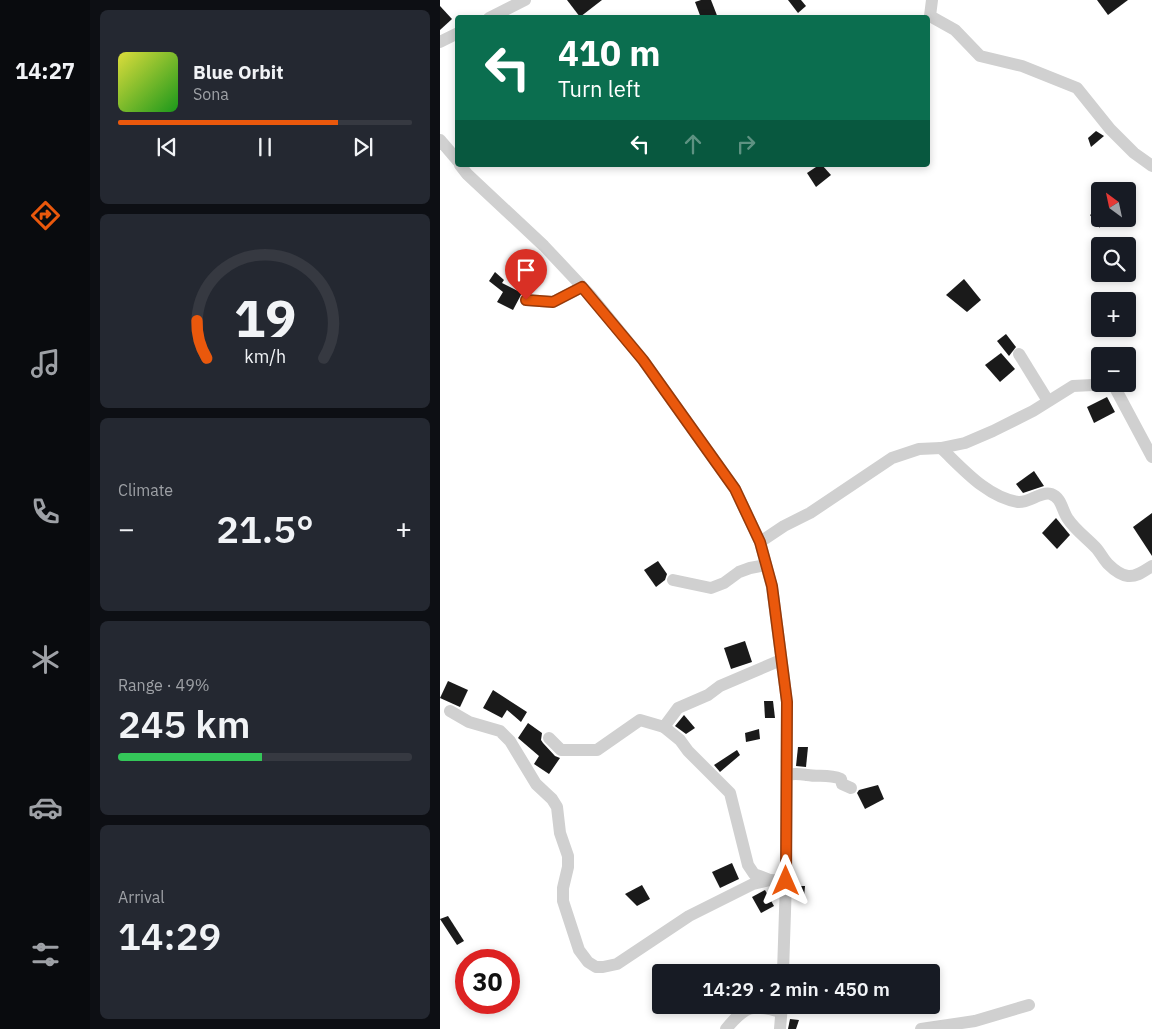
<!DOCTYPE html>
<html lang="en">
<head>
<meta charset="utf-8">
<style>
	:root { --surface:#171b24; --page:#242831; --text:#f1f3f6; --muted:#9ea1a6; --line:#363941; --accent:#ea580c }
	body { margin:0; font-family:"IBM Plex Sans",sans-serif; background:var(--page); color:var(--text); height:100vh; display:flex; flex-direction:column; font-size:19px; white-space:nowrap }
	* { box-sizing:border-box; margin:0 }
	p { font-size:16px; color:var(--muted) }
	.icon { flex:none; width:28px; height:28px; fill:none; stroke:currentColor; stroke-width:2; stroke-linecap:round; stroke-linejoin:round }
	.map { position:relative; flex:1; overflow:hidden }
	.panel { display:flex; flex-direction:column; gap:10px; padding:10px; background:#0d0f14; width:350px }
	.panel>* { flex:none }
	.top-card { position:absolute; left:15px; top:15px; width:475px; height:152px; border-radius:5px; box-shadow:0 2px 8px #0003; background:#0b6e4f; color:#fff; overflow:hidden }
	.needle { width:32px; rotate:327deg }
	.fabs { position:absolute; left:651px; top:182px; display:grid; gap:10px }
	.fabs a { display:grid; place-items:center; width:45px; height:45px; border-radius:5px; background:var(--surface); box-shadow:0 2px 8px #0003; font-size:25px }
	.speed { position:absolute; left:15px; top:949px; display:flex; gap:10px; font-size:25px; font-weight:700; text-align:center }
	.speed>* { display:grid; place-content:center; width:65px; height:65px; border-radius:50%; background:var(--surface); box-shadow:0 2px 8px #0003; line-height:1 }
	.speed .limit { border:8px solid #d22; background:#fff; color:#111 }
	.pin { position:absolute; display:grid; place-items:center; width:42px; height:42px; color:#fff; margin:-51px -21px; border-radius:50% 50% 50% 0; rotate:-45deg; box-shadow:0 0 5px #0007 }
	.pin .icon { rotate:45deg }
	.me { position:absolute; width:55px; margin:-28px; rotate:0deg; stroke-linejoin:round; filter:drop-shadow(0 0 4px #0008) }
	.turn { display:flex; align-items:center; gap:18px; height:105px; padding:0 20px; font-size:22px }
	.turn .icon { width:65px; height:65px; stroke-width:2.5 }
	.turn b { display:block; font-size:35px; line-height:42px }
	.lanes { display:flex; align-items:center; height:48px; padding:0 20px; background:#0003; justify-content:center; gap:25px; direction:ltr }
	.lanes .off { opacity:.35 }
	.big { font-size:38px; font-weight:600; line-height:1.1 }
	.panel .tile { flex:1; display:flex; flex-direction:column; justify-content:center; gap:8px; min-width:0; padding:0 18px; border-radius:8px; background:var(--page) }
	.panel .dial { align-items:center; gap:0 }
	.dial svg { height:130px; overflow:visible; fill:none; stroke:var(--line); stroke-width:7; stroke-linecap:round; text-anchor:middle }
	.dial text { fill:var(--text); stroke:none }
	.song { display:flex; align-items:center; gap:15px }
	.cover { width:60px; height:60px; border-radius:8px; background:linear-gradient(135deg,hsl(60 70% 55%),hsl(120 70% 35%)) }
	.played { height:5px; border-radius:2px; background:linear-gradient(90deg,var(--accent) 75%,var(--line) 75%) }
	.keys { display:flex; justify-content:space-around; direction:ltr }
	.heat { display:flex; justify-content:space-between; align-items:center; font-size:28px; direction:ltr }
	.charge { height:8px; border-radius:4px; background:linear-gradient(90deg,#34c759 49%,var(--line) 0) }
	.trip { position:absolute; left:212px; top:964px; width:288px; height:50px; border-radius:5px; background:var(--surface); box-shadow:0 2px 8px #0003; font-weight:600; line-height:50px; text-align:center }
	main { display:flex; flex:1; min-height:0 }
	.tab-bar { display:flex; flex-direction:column; width:90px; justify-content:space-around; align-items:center; background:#090b0e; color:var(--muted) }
	.tab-bar .icon { width:35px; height:35px }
	.tab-bar .active { color:var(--accent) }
	.tab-bar b { font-size:22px; color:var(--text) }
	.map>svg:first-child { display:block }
	.building { fill:#1a1a1a }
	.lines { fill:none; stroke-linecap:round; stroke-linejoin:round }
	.minor { stroke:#d0d0d0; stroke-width:12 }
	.route-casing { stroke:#983908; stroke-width:12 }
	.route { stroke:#ea580c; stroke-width:9 }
</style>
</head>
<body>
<main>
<nav class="tab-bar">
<b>14:27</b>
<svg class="icon active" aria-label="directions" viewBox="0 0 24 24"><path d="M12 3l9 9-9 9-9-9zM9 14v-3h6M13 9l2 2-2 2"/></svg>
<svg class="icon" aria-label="music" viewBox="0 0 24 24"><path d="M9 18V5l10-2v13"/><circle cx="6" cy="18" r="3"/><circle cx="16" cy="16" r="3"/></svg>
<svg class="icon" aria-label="phone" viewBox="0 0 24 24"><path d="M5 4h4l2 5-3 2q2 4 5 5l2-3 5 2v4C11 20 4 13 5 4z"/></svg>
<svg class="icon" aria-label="climate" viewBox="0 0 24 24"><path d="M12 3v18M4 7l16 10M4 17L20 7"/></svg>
<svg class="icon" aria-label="car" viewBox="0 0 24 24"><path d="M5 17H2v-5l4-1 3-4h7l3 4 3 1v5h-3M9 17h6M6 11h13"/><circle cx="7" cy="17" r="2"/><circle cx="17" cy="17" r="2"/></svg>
<svg class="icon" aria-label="filters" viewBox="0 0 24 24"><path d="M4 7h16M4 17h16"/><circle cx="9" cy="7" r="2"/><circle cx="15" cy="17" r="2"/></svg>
</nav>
<section class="panel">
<div class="tile">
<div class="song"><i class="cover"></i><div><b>Blue Orbit</b><p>Sona</p></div></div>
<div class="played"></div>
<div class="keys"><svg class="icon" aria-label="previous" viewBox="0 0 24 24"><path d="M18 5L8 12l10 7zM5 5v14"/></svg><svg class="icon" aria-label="pause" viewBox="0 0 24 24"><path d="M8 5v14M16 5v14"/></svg><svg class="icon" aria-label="next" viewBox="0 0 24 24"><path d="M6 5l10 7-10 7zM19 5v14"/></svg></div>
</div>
<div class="tile dial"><svg viewBox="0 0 100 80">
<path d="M14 69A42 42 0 1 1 86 69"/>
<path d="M14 69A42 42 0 0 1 8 46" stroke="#ea580c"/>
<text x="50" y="56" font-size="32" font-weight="700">19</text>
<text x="50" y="72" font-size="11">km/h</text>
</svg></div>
<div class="tile"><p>Climate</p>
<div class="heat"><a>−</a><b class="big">21.5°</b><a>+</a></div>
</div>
<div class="tile"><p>Range · 49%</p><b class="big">245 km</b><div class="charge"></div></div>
<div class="tile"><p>Arrival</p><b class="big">14:29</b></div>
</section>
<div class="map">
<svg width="712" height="1029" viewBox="0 0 712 1029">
	<rect width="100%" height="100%" fill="#fff"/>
	<g class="building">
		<path d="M 127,0 L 162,0 L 140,17 Z"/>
		<path d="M 261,0 L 271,0 L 278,18 L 261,18 L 255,2 Z"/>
		<path d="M 348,0 L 361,0 L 366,6 L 358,13 Z"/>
		<path d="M 657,0 L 688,0 L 668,15 Z"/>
		<path d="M 0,6 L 12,19 L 0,30 Z"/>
		<path d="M 656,131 L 664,136 L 651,147 L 648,138 Z"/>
		<path d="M 379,165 L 382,165 L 391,175 L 376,187 L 367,173 Z"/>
		<path d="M 660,207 L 660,228 L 650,215 Z"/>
		<path d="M 55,272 L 64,280 L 62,283 L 82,293 L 73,310 L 57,302 L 63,292 L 49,281 Z"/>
		<path d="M 524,279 L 541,300 L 527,312 L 506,295 Z"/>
		<path d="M 566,334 L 576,347 L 569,356 L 557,341 Z"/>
		<path d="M 561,353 L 575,369 L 560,382 L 545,365 Z"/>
		<path d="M 667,397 L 675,412 L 654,423 L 647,407 Z"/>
		<path d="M 594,471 L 604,486 L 583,493 L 576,484 Z"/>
		<path d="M 712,513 L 712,556 L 693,527 Z"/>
		<path d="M 616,518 L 630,535 L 617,549 L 602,533 Z"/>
		<path d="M 218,561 L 227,574 L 225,580 L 216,587 L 204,570 Z"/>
		<path d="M 305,641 L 312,662 L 291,669 L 284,648 Z"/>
		<path d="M 8,681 L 28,690 L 20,707 L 0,698 Z"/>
		<path d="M 53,690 L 87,712 L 81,722 L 67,710 L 62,718 L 43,708 Z"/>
		<path d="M 324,701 L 333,701 L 335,718 L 325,718 Z"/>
		<path d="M 244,715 L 255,728 L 246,734 L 235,726 Z"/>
		<path d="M 88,723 L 102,733 L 101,740 L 103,743 L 115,756 L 120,758 L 109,774 L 94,764 L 99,756 L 78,738 Z"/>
		<path d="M 319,729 L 320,739 L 306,742 L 305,733 Z"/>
		<path d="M 358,747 L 368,747 L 366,767 L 356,766 Z"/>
		<path d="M 297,750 L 300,755 L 280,772 L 274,765 Z"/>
		<path d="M 438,785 L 444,799 L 425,809 L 417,793 L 419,790 Z"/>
		<path d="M 292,863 L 299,879 L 280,888 L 272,872 Z"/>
		<path d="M 202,885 L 210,899 L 197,906 L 185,894 Z"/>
		<path d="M 355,886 L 365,886 L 364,897 L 354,897 Z"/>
		<path d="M 325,890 L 334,906 L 321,913 L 312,897 Z"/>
		<path d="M 8,916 L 24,941 L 17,945 L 0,919 Z"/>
		<path d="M 350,1019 L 359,1020 L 356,1029 L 348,1029 Z"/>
	</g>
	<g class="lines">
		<g class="minor">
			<path d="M 492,0 L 490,16 L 515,30 L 540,56 L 582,66 L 637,88 L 670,129 L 694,153 L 712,166"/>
			<path d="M 49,18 L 85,0"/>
			<path d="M 0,42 L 18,33"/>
			<path d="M 0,140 L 18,161"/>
			<path d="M 20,165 L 27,174 L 104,246 L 150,295 L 203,360 L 295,489 L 320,542 L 332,587 L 347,702 L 346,881 L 343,972"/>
			<path d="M 86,300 L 113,302 L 142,287"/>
			<path d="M 579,354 L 608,401"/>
			<path d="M 501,448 C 523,469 547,497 578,502 C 589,503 601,491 611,494 C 622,498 622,511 628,519 C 635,530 648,539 657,549 C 661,554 664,560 668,564 C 673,569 680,575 688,576 C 697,577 704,571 712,566"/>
			<path d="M 320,542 L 344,526 L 370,513 L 452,458 L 479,449 L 501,448 L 525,443 L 553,431 L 593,411 L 633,386 L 673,384 L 712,457"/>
			<path d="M 233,580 L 271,588 L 284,583 L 299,572 L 310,568 L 326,565"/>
			<path d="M 10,711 L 29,722 L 60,731 L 70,741 L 96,784 L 112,799 L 117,807 L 120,833 L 128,856 L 128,867 L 123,888 L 123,901 L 139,950 L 148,962 L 156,967 L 163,967 L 177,964 L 249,916 L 313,884 L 330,880 L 346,881"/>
			<path d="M 224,727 L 240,740 L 248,751 L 290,793 L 308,865 L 314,874 L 330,880"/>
			<path d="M 109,738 L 121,750 L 157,750 L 200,720 L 224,727 L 238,708 L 268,695 L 280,686 L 341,660"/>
			<path d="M 347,775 C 355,773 360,774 367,775 C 379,777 389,774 401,779 L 402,784 L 411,788"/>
			<path d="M 286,1029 C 306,1005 312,1004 341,1012"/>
			<path d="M 340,1029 L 342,1005"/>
			<path d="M 481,1029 L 535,1021 L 589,1005"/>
		</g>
	</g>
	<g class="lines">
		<g class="route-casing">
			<path id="route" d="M 86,300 L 113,302 L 142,287 L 203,360 L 295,489 L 320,542 L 332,586 L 347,702 L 346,881"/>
		</g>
		<use href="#route" class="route"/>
	</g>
</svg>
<div class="fabs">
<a><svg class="needle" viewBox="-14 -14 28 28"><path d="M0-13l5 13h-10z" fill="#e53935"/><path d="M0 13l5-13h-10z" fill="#9ea1a6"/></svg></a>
<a><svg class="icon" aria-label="search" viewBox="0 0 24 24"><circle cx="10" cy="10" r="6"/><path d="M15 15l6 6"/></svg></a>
<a>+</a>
<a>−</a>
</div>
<div class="speed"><div class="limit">30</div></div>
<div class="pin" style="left:86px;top:300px;background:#d93025"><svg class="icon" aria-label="arrive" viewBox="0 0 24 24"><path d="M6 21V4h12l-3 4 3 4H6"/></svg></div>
<svg class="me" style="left:346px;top:881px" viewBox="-20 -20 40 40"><path d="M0-17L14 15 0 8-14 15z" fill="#ea580c" stroke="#fff" stroke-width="4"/></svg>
<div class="trip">14:29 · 2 min · 450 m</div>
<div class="top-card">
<div class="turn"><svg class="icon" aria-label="left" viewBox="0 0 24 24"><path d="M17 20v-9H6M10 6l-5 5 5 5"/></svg><div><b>410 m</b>Turn left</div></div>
<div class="lanes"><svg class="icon" aria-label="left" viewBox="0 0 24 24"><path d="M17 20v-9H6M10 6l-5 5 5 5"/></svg><svg class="icon off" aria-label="ahead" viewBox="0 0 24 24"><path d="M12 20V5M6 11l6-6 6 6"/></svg><svg class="icon off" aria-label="right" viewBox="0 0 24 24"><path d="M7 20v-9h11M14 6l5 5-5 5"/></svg></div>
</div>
</div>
</main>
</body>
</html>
